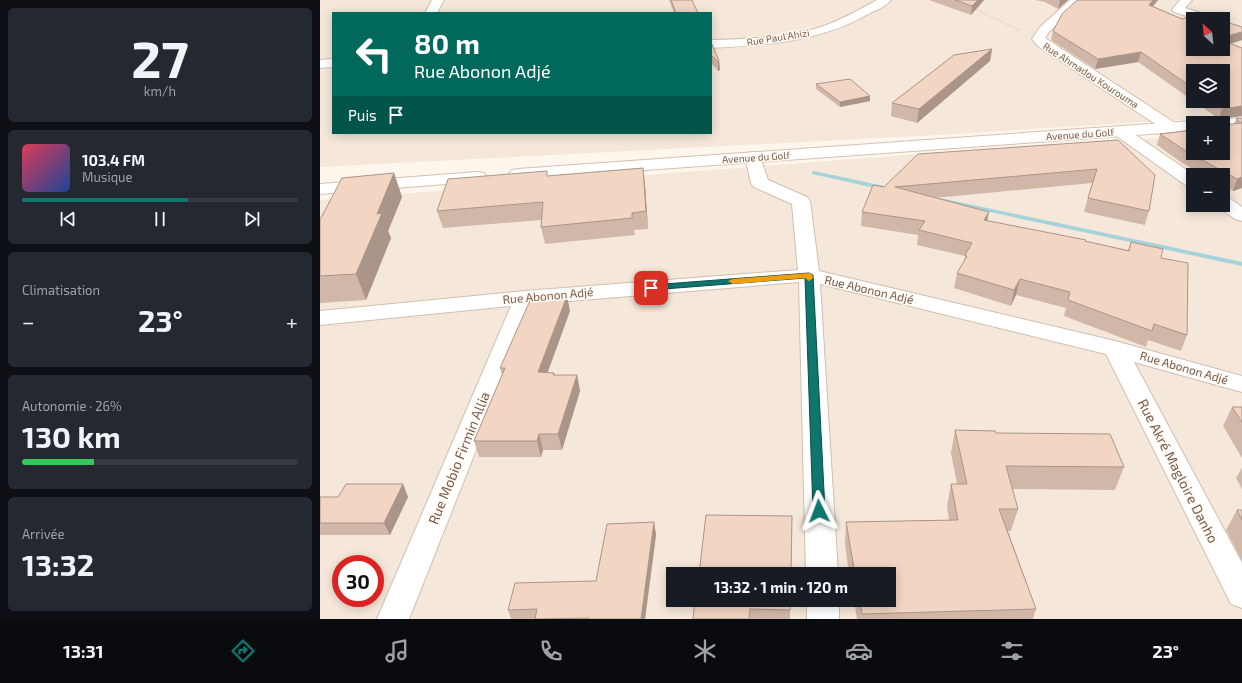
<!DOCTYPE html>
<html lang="fr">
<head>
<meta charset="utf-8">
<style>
	:root { --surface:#171b24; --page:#242831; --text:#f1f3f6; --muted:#9ea1a6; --line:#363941; --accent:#0f766e }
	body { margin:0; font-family:"Exo 2",sans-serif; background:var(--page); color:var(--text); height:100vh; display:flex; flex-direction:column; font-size:15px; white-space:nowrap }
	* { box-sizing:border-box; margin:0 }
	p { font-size:13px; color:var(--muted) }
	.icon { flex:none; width:22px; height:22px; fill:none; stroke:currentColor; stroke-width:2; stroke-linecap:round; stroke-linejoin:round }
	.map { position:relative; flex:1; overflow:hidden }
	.sheet { display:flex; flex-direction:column; gap:8px; padding:8px; background:#0d0f14; width:320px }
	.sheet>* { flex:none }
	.hud { position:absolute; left:12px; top:12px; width:380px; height:122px; border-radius:0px; box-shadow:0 2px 10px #0003; background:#00695c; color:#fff; overflow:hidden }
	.needle { width:26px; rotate:333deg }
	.fabs { position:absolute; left:866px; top:12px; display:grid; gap:8px }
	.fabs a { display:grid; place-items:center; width:44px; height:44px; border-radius:0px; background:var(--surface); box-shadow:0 2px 10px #0003; font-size:20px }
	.speed { position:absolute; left:12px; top:555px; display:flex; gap:8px; font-size:20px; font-weight:700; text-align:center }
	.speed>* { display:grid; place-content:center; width:52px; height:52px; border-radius:50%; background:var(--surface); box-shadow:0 2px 10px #0003; line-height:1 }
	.speed .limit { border:6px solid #d22; background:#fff; color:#111 }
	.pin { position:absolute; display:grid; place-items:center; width:34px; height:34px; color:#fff; margin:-17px; border-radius:8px; box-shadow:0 2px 6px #0006 }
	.me { position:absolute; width:44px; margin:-22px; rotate:357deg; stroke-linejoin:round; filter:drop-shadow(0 0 3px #0008) }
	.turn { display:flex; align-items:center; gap:14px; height:84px; padding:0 16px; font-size:18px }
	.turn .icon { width:52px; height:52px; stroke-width:2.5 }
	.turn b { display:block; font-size:28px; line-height:34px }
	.then { display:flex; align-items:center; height:38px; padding:0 16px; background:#0003; gap:8px; font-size:15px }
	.big { font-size:30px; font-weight:700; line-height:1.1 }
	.sheet .card { flex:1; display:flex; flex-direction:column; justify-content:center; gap:6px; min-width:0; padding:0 14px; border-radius:6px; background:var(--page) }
	.sheet .dial { align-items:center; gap:0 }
	.dial b { font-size:52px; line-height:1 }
	.song { display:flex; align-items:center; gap:12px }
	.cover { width:48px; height:48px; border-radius:6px; background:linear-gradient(135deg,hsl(350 70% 55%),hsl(220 70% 35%)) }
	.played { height:4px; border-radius:2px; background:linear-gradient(90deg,var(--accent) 60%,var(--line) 60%) }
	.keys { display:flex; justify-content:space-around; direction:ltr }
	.heat { display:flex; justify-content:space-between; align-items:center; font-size:22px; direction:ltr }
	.charge { height:6px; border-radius:3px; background:linear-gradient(90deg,#34c759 26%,var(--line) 0) }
	.trip { position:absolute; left:346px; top:567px; width:230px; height:40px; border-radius:0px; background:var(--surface); box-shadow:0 2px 10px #0003; font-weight:700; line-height:40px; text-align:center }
	.tabs { display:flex; height:64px; justify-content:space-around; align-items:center; background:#090b0e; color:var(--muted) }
	.tabs .icon { width:28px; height:28px }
	.tabs .current { color:var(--accent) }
	.tabs b { font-size:18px; color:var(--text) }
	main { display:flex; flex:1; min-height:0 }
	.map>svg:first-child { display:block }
	.residential { fill:#f5e8da; fill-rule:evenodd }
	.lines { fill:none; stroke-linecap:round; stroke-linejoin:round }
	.stream { fill:#a5d3da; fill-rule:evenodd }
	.minor-casing { stroke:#d1beb0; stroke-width:2 }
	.secondary-casing { stroke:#d6c0b0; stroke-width:2 }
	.path { stroke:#d9b8a5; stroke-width:1.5; stroke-dasharray:0.5 1.5; stroke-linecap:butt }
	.minor { fill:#fff; fill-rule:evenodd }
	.secondary { fill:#fff; fill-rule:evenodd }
	.wall { fill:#d1b7a8; fill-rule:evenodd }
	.shaded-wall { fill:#aa9588 }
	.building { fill:#f3d5c3; stroke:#aa9588 }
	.route { fill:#0f766e; stroke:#0a4d48 }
	.slow { fill:#f59e0b }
	.labels { text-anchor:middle; stroke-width:3; stroke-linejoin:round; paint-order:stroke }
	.far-street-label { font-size:10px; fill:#7a5c4d; stroke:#fffaf3 }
	.street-label { font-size:12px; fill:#7a5c4d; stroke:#fffaf3 }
	.near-street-label { font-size:14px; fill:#7a5c4d; stroke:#fffaf3 }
</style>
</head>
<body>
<main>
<section class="sheet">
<div class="card dial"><b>27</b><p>km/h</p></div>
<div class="card">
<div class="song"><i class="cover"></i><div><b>103.4 FM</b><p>Musique</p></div></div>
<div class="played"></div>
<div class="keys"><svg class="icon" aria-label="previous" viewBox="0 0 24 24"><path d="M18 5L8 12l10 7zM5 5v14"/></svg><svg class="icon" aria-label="pause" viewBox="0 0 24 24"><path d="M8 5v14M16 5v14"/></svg><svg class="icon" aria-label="next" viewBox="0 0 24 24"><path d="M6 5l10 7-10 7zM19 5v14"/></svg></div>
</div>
<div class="card"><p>Climatisation</p>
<div class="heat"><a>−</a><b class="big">23°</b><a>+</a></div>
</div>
<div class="card"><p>Autonomie · 26%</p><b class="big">130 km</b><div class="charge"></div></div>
<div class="card"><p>Arrivée</p><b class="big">13:32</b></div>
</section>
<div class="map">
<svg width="922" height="619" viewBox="0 0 922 619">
	<rect width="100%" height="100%" fill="#fdf6ec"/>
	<g class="residential">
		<path d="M 0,0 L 922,0 L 922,116 L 601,136 L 0,167 ZM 13,13 L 391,13 L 391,133 L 13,133 ZM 873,19 L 903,19 L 903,49 L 873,49 ZM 873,71 L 903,71 L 903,101 L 873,101 Z"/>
		<path d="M 922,133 L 922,619 L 0,619 L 0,200 L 586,155 L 873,136 L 873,153 L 903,153 ZM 873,175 L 903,175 L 903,205 L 873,205 ZM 21,564 L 55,564 L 55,598 L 21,598 ZM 353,574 L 569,574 L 569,600 L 353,600 Z"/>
	</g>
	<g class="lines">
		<g class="stream">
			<path d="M 494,171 L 564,186 L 567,188 L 564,190 L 492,174 L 492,172 Z"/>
			<path d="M 620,198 L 922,262 L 922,266 L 618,201 L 617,200 Z"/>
		</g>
		<g class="minor-casing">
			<g id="minor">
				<path d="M 112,0 L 124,0 L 117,13 L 105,13 Z"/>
				<path d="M 557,0 L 571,0 C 566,6 557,10 550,13 C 501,42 446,45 391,48 L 391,40 C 428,39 466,38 501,27 C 521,20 539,10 557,0 Z"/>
				<path d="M 750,0 L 762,0 L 729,32 L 725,38 L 858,125 L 860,128 L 858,131 L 852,133 L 846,131 L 719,47 L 712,39 L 720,27 Z"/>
				<path d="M 860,0 L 872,0 L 865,8 L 893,17 L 895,19 L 876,19 L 854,12 L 852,10 Z"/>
				<path d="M 13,59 L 13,67 L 0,68 L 0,60 Z"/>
				<path d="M 801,127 L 807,129 L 874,175 L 873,175 L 873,187 L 867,186 L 795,135 L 793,132 L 795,129 Z"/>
				<path d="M 433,152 L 439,153 L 448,180 L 487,197 L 490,201 L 499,271 L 795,341 L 922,376 L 922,392 L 814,362 L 922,563 L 922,608 L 911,604 L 786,354 L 500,284 L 518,574 L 486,574 L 479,282 L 214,304 L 89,619 L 57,619 L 191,306 L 0,325 L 0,311 L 205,291 L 478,270 L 472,204 L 434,187 L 431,183 L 425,157 L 427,153 Z"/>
				<path d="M 903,197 L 909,198 L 922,207 L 922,221 L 915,219 L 897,206 L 903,205 Z"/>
				<rect x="487" y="600" width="32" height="19"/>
			</g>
		</g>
		<g class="secondary-casing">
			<g id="secondary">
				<path d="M 922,117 L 922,127 L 903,129 L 903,123 L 896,123 L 898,121 Z"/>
				<path d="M 873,121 L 879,123 L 873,123 L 873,131 L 198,179 L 192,178 L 189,174 L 192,170 L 198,169 Z"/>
				<path d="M 158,172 L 164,173 L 167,177 L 164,181 L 0,194 L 0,184 Z"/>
			</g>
		</g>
		<path class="path" d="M 653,8 L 701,31"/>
		<use href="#minor" class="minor"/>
		<use href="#secondary" class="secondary"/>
	</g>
	<g class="wall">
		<path d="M 349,0 L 372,0 L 378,13 L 354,13 Z"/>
		<path d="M 609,0 L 664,0 L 651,15 Z"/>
		<path d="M 715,0 L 748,0 L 738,9 L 725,2 Z"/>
		<path d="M 838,0 L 833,6 L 862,19 L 922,27 L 922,40 L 911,44 L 922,48 L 922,116 L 899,119 L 818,62 L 775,69 L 731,40 L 733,31 ZM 873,71 L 903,101 L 873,101 Z"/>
		<path d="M 391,42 L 399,61 L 400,70 L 398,71 L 391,63 Z"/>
		<path d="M 672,49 L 670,61 L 597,123 L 571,116 L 572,103 Z"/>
		<path d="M 496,84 L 550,96 L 550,101 L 520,107 L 496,89 Z"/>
		<path d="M 922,118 L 922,188 L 913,191 L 903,185 L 903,175 L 884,175 L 862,163 L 837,145 L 840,134 L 914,124 L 916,119 Z"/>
		<path d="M 798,140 L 829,211 L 825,225 L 764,212 L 772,183 L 614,198 L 668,221 L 808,250 L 811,242 L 841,258 L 867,335 L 861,351 L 828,340 L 826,347 L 744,316 L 746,308 L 696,295 L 691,306 L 634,288 L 637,273 L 644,262 L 645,256 L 597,245 L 598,235 L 541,226 L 542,212 L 564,187 Z"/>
		<path d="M 74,173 L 82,197 L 68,231 L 71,238 L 46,300 L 0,303 L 0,218 Z"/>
		<path d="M 228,176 L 325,185 L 328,229 L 314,230 L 315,235 L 225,244 L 221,227 L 221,220 L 123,228 L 117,211 Z"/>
		<path d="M 250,311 L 227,373 L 234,373 L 235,375 L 257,375 L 260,391 L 242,450 L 223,450 L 221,457 L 159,457 L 154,441 L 182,375 L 180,368 Z"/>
		<path d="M 912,407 L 922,407 L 922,458 L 903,426 Z"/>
		<path d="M 635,430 L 676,433 L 804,467 L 795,490 L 692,489 L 698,509 L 691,531 L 688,531 L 716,609 L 713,619 L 537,619 L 534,600 L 569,600 L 569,574 L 529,574 L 525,544 L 526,522 L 629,520 L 627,507 L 631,484 L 637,484 L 631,453 Z"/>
		<path d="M 922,468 L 922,489 L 916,478 Z"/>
		<path d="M 83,484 L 88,497 L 70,535 L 0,535 L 0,497 L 18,497 Z"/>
		<path d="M 917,510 L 922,510 L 922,561 L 906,530 Z"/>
		<path d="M 334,522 L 336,535 L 325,619 L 191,619 L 188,610 L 276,581 Z"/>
		<path d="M 470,600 L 470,619 L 372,619 Z"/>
	</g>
	<g class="shaded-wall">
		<path d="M 658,0 L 664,0 L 651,15 L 652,6 Z"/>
		<path d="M 740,0 L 748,0 L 738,9 Z"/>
		<path d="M 833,0 L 838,0 L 827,14 L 829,5 Z"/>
		<path d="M 922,32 L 922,40 L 903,46 L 903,37 Z"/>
		<path d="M 672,49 L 670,61 L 597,123 L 599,109 Z"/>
		<path d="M 821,52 L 818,62 L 775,69 L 778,59 Z"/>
		<path d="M 399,61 L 400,70 L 398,71 L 398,62 Z"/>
		<path d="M 550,96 L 550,101 L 520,107 L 520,102 Z"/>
		<path d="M 922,106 L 922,116 L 899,119 L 902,109 Z"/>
		<path d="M 323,168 L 325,185 L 328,229 L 326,211 Z"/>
		<path d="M 74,173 L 82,197 L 68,231 L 71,238 L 46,300 L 36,274 L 57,214 Z"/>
		<path d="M 922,177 L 922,188 L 913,191 L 917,179 Z"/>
		<path d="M 669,212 L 666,227 L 664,220 Z"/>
		<path d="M 700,279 L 696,295 L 691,306 L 694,290 Z"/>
		<path d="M 247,296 L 250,311 L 222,388 L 218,372 Z"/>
		<path d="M 257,375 L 260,391 L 242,450 L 238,434 Z"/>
		<path d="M 219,434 L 223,450 L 221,457 L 217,441 Z"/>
		<path d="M 83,484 L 88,497 L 70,535 L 64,523 Z"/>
		<path d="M 334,522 L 336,535 L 325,619 L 321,619 Z"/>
	</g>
	<g class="building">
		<path d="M 351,0 L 372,0 L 378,13 L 356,13 Z"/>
		<path d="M 635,0 L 658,0 L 652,6 Z"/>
		<path d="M 757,0 L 833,0 L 829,5 L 862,19 L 881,14 L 897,19 L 873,19 L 873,49 L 903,49 L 903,41 L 922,48 L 922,106 L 902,109 L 891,101 L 903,101 L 903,71 L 873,71 L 873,88 L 821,52 L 778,59 L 733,31 L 742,14 Z"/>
		<path d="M 903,21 L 922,27 L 922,32 L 903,37 Z"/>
		<path d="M 391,42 L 399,61 L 398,62 L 391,55 Z"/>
		<path d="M 672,49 L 599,109 L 572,103 L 634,55 Z"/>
		<path d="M 530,79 L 550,96 L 520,102 L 496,84 Z"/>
		<path d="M 922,118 L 922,177 L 917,179 L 866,151 L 840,134 L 873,130 L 873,153 L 903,153 L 903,125 L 922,123 L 916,119 Z"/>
		<path d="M 798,140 L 835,175 L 829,211 L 768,198 L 777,169 L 575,187 L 669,212 L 664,220 L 766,240 L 765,241 L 809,251 L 811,242 L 843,249 L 841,258 L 868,263 L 867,335 L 834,324 L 832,331 L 748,300 L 750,292 L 700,279 L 694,290 L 637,273 L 647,256 L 645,255 L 652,243 L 599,230 L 605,221 L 542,212 L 553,185 L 564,187 L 598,154 Z"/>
		<path d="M 323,168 L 326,211 L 312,213 L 312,218 L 221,227 L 223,202 L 117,211 L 128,179 L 227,171 L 227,176 Z"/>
		<path d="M 74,173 L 57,214 L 62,213 L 36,274 L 0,276 L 0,218 L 1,218 L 22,178 Z"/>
		<path d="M 212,296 L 247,296 L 218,372 L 234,373 L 233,375 L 257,375 L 238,434 L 219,434 L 217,441 L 154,441 L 185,368 L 180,368 Z"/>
		<path d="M 912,407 L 922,407 L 922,422 Z"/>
		<path d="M 635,430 L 675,431 L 676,433 L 790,434 L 804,467 L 686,466 L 698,509 L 679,509 L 716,609 L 542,614 L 540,600 L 569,600 L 569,574 L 535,574 L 526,522 L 638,520 L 631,484 L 647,484 Z"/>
		<path d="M 26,484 L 83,484 L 64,523 L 0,523 L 0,497 L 18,497 Z"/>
		<path d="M 917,510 L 922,510 L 922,520 Z"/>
		<path d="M 386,515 L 472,516 L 471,574 L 379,574 Z"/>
		<path d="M 334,522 L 321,619 L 269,619 L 269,618 L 215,619 L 217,609 L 188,610 L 195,583 L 276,581 L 287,524 Z"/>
		<path d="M 375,600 L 470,600 L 470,610 L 430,609 L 429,619 L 372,619 L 373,619 Z"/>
	</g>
	<path class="route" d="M 489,273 L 493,275 L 505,511 L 503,515 L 499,516 L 495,515 L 493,511 L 485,278 L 331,290 L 327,288 L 331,285 Z"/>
	<path class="slow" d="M 489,273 L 492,274 L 493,278 L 489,281 L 485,278 L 413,284 L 408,281 L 413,279 Z"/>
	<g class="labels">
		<g class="far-street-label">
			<text transform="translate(458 37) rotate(-9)" y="4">Rue Paul Ahizi</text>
			<text transform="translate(771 75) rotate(33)" y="4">Rue Ahmadou Kourouma</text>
			<text transform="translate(760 134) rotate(-4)" y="4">Avenue du Golf</text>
			<text transform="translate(436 157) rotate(-4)" y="4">Avenue du Golf</text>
		</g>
		<g class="street-label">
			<text transform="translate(549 290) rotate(13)" y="4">Rue Abonon Adjé</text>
			<text transform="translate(228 296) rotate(-5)" y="4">Rue Abonon Adjé</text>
			<text transform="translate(864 368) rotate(16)" y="4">Rue Abonon Adjé</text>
		</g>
		<g class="near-street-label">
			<text transform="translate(139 458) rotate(-68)" y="5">Rue Mobio Firmin Allia</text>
			<text transform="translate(858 471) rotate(63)" y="5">Rue Akré Magloire Danho</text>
		</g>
	</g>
</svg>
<div class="fabs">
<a><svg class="needle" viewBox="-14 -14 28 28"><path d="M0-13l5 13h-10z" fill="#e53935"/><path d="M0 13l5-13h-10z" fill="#9ea1a6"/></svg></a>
<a><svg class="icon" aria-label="layers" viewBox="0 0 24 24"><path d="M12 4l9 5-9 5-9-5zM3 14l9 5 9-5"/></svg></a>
<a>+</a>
<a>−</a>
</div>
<div class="speed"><div class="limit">30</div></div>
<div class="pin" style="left:331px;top:288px;background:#d93025"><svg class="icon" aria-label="arrive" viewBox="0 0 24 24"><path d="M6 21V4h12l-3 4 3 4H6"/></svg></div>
<svg class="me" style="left:499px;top:511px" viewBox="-20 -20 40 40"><path d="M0-17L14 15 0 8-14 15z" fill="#0f766e" stroke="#fff" stroke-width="4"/></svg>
<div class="trip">13:32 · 1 min · 120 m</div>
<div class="hud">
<div class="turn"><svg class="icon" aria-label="left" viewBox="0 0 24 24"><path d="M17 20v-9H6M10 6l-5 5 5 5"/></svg><div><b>80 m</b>Rue Abonon Adjé</div></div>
<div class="then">Puis<svg class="icon" aria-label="arrive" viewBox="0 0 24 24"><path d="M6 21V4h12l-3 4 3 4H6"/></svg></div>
</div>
</div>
</main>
<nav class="tabs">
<b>13:31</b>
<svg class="icon current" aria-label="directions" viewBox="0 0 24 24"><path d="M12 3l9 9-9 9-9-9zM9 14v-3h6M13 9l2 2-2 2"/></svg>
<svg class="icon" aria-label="music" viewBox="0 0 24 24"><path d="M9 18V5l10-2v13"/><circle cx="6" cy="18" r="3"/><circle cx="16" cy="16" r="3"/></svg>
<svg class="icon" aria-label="phone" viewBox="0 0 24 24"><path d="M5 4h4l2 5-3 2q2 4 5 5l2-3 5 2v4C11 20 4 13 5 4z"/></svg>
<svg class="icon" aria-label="climate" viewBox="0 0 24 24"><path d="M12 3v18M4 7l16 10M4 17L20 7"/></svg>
<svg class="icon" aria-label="car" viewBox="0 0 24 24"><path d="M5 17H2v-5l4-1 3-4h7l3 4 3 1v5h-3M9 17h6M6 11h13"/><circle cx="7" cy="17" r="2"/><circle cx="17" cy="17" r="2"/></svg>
<svg class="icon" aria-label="filters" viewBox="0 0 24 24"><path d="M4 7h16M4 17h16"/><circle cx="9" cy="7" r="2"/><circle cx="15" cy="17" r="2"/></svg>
<b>23°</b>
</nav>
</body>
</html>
